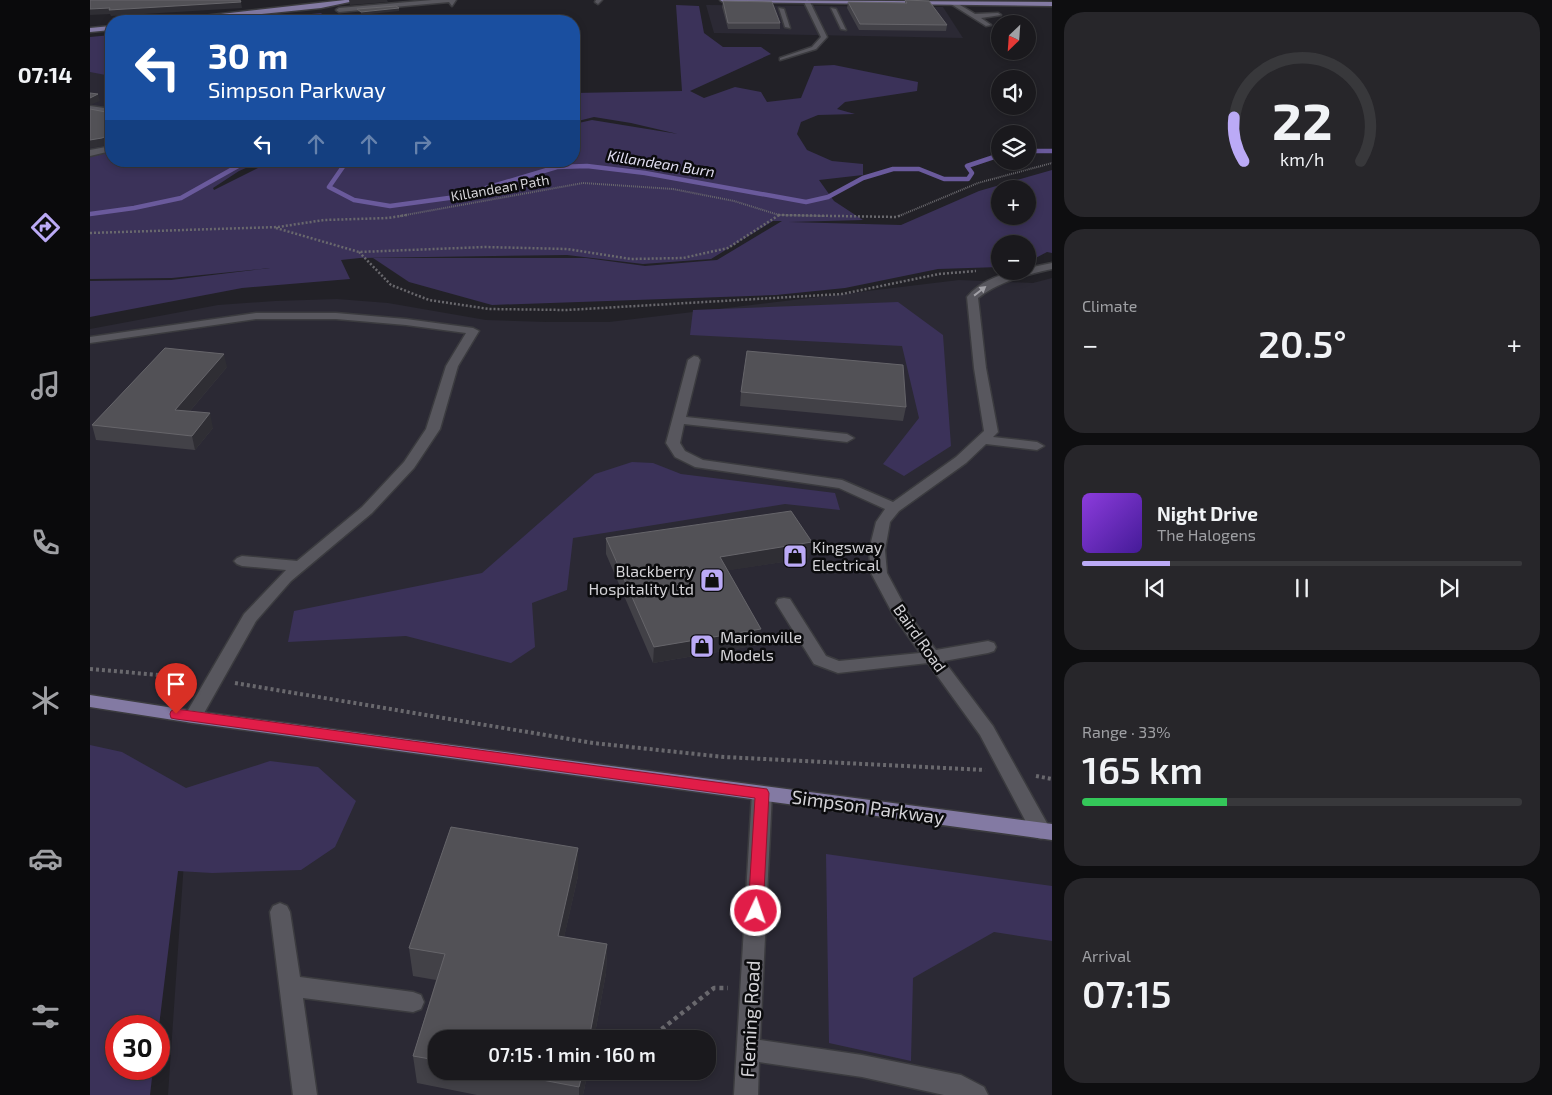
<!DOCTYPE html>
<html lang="en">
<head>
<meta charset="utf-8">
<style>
	:root { --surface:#1a191d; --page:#27262a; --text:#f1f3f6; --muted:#9fa0a4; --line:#38383b; --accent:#bbaaf6 }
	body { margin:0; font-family:"Exo 2",sans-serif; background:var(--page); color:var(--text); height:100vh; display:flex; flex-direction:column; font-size:19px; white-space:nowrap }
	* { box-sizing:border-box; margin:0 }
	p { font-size:16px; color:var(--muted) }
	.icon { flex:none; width:28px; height:28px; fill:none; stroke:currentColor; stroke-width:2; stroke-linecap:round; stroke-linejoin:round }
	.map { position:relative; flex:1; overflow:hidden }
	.panel { display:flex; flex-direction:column; gap:12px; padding:12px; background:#0e0e10; width:500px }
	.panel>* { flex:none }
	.top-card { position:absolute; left:15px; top:15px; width:475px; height:152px; border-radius:20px; box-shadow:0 2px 8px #0003,0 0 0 1px var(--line); background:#1a4fa0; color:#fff; overflow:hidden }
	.needle { width:32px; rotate:205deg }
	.fabs { position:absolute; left:901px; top:15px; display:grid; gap:10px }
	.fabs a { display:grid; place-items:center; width:45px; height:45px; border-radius:50%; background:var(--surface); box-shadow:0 2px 8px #0003,0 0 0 1px var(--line); font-size:25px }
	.speed { position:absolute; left:15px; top:1015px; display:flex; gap:10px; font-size:25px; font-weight:700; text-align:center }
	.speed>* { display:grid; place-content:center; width:65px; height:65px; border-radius:50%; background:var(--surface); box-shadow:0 2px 8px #0003,0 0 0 1px var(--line); line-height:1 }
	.speed .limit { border:8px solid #d22; background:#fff; color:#111 }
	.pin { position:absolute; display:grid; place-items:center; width:42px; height:42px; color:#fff; margin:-51px -21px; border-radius:50% 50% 50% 0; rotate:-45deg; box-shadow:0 0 5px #0007 }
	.pin .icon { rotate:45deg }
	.me { position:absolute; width:55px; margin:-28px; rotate:3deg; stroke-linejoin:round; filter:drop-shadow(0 0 4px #0008) }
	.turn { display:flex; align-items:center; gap:18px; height:105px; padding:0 20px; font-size:22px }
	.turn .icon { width:65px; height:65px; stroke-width:2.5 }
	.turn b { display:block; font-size:35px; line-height:42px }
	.lanes { display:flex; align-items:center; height:48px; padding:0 20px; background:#0003; justify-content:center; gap:25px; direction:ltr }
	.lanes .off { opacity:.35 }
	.big { font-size:38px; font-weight:600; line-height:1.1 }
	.panel .widget { flex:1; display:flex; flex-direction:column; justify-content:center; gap:8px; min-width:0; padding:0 18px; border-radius:20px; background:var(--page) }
	.panel .dial { align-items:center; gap:0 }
	.dial svg { height:130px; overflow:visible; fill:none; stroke:var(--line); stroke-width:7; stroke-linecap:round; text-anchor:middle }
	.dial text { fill:var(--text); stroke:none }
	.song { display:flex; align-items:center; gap:15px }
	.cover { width:60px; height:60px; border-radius:8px; background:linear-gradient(135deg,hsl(270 70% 55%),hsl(260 70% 35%)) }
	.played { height:5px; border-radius:2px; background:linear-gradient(90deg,var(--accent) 20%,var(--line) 20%) }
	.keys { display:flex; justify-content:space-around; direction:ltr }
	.heat { display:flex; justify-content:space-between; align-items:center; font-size:28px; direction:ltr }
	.charge { height:8px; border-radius:4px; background:linear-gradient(90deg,#34c759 33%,var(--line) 0) }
	.trip { position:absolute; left:338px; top:1030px; width:288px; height:50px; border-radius:20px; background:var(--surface); box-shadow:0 2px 8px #0003,0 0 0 1px var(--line); font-weight:600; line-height:50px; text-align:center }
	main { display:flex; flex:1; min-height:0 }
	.tabs { display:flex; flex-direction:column; width:90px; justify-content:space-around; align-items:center; background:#0a0a0c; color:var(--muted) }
	.tabs .icon { width:35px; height:35px }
	.tabs .selected { color:var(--accent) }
	.tabs b { font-size:22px; color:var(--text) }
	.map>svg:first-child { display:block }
	.built { fill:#2b2934; fill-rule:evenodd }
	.green { fill:#3b3259; fill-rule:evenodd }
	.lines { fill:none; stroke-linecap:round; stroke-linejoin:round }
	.stream { stroke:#6a5a9c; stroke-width:4.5 }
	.minor-casing { stroke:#3b3b3f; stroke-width:3 }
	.major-casing { stroke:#3b3b3f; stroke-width:3 }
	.path-far4 { stroke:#69686d; stroke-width:1; stroke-dasharray:1 1; stroke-linecap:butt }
	.path-far3 { stroke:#69686d; stroke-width:2; stroke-dasharray:1 1; stroke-linecap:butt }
	.path-far2 { stroke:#69686d; stroke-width:2.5; stroke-dasharray:2 2; stroke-linecap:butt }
	.path-far1 { stroke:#69686d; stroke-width:4; stroke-dasharray:3 3; stroke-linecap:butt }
	.path { stroke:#69686d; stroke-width:4.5; stroke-dasharray:4 4; stroke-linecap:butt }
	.minor { fill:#58575e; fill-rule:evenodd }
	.major { fill:#837aa3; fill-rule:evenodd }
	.wall { fill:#424147 }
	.shaded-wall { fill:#2f2e34 }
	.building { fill:#525156; stroke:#66656a }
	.oneway { fill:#a2a1a7 }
	.route { fill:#e11d48; stroke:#92132f }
	.labels { text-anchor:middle; stroke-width:5; stroke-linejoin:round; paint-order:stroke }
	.far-street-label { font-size:14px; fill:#d4d3d7; stroke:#0b0b0d }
	.far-water-label { font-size:15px; font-style:italic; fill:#e2dff2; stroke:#0b0b0d }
	.poi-label { font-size:16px; fill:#d4d3d7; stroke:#0b0b0d; text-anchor:start }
	.street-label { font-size:16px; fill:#d4d3d7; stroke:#0b0b0d }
	.near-street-label { font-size:19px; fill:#d4d3d7; stroke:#0b0b0d }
</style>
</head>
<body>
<main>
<nav class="tabs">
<b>07:14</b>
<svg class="icon selected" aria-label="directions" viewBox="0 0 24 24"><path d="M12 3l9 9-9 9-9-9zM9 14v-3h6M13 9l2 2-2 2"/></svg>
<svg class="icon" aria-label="music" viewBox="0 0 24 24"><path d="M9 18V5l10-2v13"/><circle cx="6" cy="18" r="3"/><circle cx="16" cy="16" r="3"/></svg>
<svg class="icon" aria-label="phone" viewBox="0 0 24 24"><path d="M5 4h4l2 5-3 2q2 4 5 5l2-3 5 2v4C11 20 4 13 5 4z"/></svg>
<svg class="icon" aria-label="climate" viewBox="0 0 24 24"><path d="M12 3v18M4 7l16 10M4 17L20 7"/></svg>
<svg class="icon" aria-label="car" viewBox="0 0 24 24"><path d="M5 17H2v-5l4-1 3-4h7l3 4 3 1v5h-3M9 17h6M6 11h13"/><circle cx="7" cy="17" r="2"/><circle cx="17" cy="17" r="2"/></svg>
<svg class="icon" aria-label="filters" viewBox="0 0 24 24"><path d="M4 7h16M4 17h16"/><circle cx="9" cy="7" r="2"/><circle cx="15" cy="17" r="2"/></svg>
</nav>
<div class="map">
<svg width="962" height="1095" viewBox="0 0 962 1095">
	<rect width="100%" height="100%" fill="#222127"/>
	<g class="built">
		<path d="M 616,5 L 853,7 L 873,38 L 624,33 Z"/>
		<path d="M 0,66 L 21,68 L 21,161 L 0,178 Z"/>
		<path d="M 962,278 L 962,1095 L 78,1095 L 98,803 L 0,787 L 0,329 L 128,305 L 185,301 L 247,299 L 298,303 L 396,320 L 456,322 L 519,322 L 869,280 L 943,283 ZM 346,1039 L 616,1039 L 616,1071 L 346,1071 Z"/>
	</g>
	<g class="green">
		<path d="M 586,5 L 609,6 L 614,33 L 633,47 L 671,47 L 681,54 L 600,91 L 614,98 L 645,87 L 671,92 L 677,102 L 711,98 L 724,66 L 744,65 L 828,82 L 827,91 L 755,102 L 747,109 L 765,114 L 728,115 L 711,122 L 707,134 L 717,150 L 742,161 L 773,164 L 773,175 L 729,180 L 744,201 L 773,220 L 699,222 L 811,225 L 889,191 L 962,170 L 962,253 L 957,252 L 938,262 L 938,244 L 910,244 L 910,267 L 848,269 L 755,288 L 686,295 L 402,305 L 319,282 L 283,258 L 496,258 L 555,266 L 627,260 L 692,221 L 683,221 L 621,259 L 553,264 L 477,255 L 270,258 L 251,260 L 260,279 L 152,288 L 0,317 L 0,281 L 81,280 L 180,268 L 82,278 L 0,279 L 0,155 L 21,152 L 21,161 L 172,161 L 149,171 L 123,188 L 124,190 L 182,161 L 228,161 L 228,164 L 229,161 L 484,161 L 484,124 L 502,120 L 588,134 L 541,123 L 504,117 L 484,122 L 484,93 L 592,91 ZM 910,189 L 938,189 L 938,216 L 910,216 Z"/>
		<path d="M 231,13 L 239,21 L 151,21 Z"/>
		<path d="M 21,35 L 21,76 L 0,72 L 0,37 Z"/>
		<path d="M 808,302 L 853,335 L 861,446 L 814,476 L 793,464 L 829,418 L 812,346 L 600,335 L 603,310 Z"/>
		<path d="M 542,462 L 563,463 L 591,474 L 745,493 L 750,510 L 695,504 L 483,538 L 477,590 L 442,603 L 445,647 L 421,663 L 316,636 L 198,642 L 204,611 L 392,573 L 505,474 Z"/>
		<path d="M 0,745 L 32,752 L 96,788 L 180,761 L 228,767 L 266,801 L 245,847 L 211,870 L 122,873 L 88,871 L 69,1026 L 26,1026 L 26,1069 L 63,1069 L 60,1095 L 0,1095 Z"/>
		<path d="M 736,854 L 962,886 L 962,941 L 904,932 L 823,978 L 821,1061 L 739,1043 Z"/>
	</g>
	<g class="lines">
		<g class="stream">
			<path d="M 938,151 L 962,151"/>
			<path d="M 257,161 L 239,187 L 264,200 L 300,206 L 366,197 L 467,167 L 497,166 L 555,173 L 716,202 L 738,197 L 773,178 L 803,169 L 829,169 L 854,179 L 878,179 L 882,173 L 877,166 L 910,155"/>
			<path d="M 0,214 L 44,208 L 91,198 L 157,161"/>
		</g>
		<g class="minor-casing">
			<g id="minor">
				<path d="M 342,0 L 366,0 L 362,6 L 359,2 L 249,12 L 246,10 L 249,8 Z"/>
				<path d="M 506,0 L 512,0 L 508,4 L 505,2 Z"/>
				<path d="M 717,0 L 720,2 L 737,37 L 726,49 L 690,60 L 690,58 L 722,47 L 731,37 L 714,2 Z"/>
				<path d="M 861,2 L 865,2 L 885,14 L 908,13 L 911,15 L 891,18 L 901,25 L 896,26 L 861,4 Z"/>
				<path d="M 689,8 L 694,9 L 700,28 L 695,27 Z"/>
				<path d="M 741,8 L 746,9 L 756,30 L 751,29 Z"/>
				<path d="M 0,106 L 21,109 L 21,113 L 0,110 Z"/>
				<path d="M 21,146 L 21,151 L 0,156 L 0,150 Z"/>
				<path d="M 962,263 L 962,269 C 935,275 910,281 888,298 L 896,368 L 908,432 L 903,437 L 947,442 L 954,446 L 947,450 L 896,444 L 876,463 L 809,511 L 800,522 L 795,550 L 797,573 L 820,616 L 846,650 L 898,641 L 904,643 L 906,647 L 904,651 L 898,653 L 854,661 L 903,726 L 958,825 L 961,831 L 958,837 L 951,839 L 944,837 L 890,735 L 838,663 L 748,673 L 724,664 L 686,603 L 688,599 L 694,598 L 700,599 L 736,656 L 749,661 L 830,653 L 805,618 L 781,573 L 779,550 L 786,522 L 795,509 L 749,488 L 605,467 L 585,457 L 576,443 L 598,360 L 604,356 L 608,357 L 610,360 L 596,417 L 757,434 L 764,438 L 757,442 L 594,424 L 590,443 L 595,451 L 613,460 L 752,480 L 803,502 L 866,457 L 894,431 L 884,368 L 877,297 C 891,280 916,271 938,271 L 938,268 Z"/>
				<path d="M 166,313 L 246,313 L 316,319 L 383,328 L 389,331 L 368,366 L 350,429 L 324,468 L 282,513 L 201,581 L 166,621 L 109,722 L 103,723 L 97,722 L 94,717 L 154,614 L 196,570 L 152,566 L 147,564 L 144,561 L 147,558 L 152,556 L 207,561 L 272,507 L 314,462 L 336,429 L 356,366 L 376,333 L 316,325 L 246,319 L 166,319 L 0,343 L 0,337 Z"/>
				<path d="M 672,786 L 679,788 L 682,793 L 670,1040 L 772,1055 L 871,1075 L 894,1087 L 898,1095 L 854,1095 L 772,1077 L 669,1062 L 668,1095 L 644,1095 L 662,793 L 665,788 Z"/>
				<path d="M 190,903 L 197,906 L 200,912 L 210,977 L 323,992 L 331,995 L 334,1002 L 331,1009 L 323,1012 L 213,998 L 227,1095 L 203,1095 L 180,912 L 183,906 Z"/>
			</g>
		</g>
		<g class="major-casing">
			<g id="major">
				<path d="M 255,0 L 269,0 L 231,8 L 103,21 L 84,21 L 87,19 Z"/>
				<path d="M 630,0 L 962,2 L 962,6 L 633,2 Z"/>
				<path d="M 21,26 L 21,30 L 0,32 L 0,28 Z"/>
				<path d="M 0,695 L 103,711 L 962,824 L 962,840 L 103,723 L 0,707 Z"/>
			</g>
		</g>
		<g class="path-far4">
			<path d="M 29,18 L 75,16"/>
			<path d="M 49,21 L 73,19"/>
		</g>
		<g class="path-far3">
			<path d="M 310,216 L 493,183 L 583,189 L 644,201 L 689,215 L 735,216"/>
			<path d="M 809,216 L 888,183 L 962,163"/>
		</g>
		<g class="path-far2">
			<path d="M 688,215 L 806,217 L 812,215"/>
			<path d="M 186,228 L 269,252 L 395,247 L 477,249 L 541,259 L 593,258 L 638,248 L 689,215"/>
			<path d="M 0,233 L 188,227 L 234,220 L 298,218 L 317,215"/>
			<path d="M 269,252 L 301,285 L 339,300 L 399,309 L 477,310 L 752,294 L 849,274 L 886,271"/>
		</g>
		<g class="path-far1">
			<path d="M 0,669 L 104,678"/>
			<path d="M 145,683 L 503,743 L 634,757 L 895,770"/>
			<path d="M 946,776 L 962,779"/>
		</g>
		<path class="path" d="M 559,1039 L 624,988 L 638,988"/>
		<use href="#minor" class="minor"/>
		<use href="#major" class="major"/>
	</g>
	<g class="wall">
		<path d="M 815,0 L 857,25 L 856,31 L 769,30 L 757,8 L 758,2 L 815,3 Z"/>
		<path d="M 633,1 L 690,23 L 690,29 L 638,29 L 632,7 Z"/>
		<path d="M 137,367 L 100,411 L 123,428 L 105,450 L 6,440 L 2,425 Z"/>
		<path d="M 651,392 L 816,407 L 813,421 L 650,406 Z"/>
		<path d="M 516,538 L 719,558 L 638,570 L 668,645 L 563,663 L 516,554 Z"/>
		<path d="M 488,848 L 488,876 L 474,937 L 517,944 L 516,973 L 504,1039 L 346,1039 L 346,1071 L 498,1071 L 493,1095 L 387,1095 L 327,1083 L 323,1056 L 346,980 L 323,976 L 319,948 Z"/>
	</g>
	<g class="shaded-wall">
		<path d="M 259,0 L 297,0 L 298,2 L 260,5 Z"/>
		<path d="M 151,2 L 152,8 L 21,16 L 20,14 L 0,15 L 0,9 Z"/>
		<path d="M 309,8 L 309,11 L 271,15 L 271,12 Z"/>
		<path d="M 8,94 L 10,101 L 0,105 L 0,98 Z"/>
		<path d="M 21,134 L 21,142 L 13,146 L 0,148 L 0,140 Z"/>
		<path d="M 134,354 L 137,367 L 89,424 L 85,410 Z"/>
		<path d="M 120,413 L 123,428 L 105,450 L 102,436 Z"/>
		<path d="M 722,542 L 719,558 L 628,572 L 630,557 Z"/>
		<path d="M 671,629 L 668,645 L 563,663 L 564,647 Z"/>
		<path d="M 488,848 L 488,876 L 468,964 L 468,936 Z"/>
		<path d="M 517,944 L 516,973 L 504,1039 L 499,1039 Z"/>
		<path d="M 493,1071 L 498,1071 L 493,1095 L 489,1095 L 489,1087 Z"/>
	</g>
	<g class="building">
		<path d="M 0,0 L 150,0 L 151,2 L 19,10 L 20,8 L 0,9 Z"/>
		<path d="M 815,0 L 839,1 L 857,25 L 770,24 L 758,2 L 817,3 Z"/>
		<path d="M 633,1 L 682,2 L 690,23 L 638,23 Z"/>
		<path d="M 306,6 L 309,8 L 271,12 L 267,9 Z"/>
		<path d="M 0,93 L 8,94 L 0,98 Z"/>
		<path d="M 0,109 L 21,113 L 21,134 L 12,138 L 0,140 Z"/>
		<path d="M 75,348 L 134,354 L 85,410 L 120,413 L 102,436 L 2,425 Z"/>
		<path d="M 657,351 L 813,365 L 816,407 L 651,392 Z"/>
		<path d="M 701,511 L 722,542 L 630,557 L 671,629 L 564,647 L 516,538 Z"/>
		<path d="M 361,827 L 488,848 L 468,936 L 517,944 L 499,1039 L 346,1039 L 346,1060 L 323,1056 L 355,954 L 319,948 Z"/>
		<path d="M 405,1071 L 493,1071 L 489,1087 Z"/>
	</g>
	<defs><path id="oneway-solid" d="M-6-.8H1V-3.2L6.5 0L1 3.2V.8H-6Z" transform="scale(1.25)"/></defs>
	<use class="oneway" href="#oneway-solid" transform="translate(890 291) rotate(-38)"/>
	<path class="route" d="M 86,709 L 677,789 L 679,793 L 673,911 L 671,916 L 666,918 L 660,916 L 658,911 L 665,798 L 86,719 L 81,718 L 80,714 L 81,711 Z"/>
	<defs>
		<g id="shop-square" transform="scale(1.25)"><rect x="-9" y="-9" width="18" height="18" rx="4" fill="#bbaaf6" stroke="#0b0b0d"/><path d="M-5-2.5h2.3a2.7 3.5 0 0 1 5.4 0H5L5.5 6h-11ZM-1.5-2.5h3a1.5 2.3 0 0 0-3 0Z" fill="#111"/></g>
	</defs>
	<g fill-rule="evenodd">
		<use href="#shop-square" x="705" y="556"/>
		<use href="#shop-square" x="622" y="580"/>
		<use href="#shop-square" x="612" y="646"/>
	</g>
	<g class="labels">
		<g class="far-street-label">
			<text transform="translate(410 188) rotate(-10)" y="5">Killandean Path</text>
		</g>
		<g class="far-water-label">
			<text transform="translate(571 164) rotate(9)" y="5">Killandean Burn</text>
		</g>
		<g class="poi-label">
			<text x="722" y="553">Kingsway<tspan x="722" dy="18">Electrical</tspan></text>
			<text x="604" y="577" text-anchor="end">Blackberry<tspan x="604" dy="18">Hospitality Ltd</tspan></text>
			<text x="630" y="643">Marionville<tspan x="630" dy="18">Models</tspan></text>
		</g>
		<g class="street-label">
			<text transform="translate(830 638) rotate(55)" y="6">Baird Road</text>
		</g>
		<g class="near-street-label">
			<text transform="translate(778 807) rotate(8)" y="7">Simpson Parkway</text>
			<text transform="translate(660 1019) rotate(-87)" y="7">Fleming Road</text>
		</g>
	</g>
</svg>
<div class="fabs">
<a><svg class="needle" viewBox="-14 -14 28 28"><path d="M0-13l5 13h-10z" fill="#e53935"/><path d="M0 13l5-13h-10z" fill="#9fa0a4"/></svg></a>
<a><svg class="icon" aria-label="sound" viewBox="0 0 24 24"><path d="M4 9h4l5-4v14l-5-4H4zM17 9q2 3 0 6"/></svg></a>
<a><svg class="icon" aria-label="layers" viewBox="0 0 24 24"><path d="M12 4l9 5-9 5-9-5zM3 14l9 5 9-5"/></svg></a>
<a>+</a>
<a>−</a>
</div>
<div class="speed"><div class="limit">30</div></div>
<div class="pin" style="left:86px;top:714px;background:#d93025"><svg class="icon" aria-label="arrive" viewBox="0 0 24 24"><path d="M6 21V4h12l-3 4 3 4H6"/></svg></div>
<svg class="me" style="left:666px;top:911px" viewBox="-20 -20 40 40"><circle r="17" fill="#e11d48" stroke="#fff" stroke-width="3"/><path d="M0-11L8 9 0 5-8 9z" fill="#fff"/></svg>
<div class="trip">07:15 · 1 min · 160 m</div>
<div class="top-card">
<div class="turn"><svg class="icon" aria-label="left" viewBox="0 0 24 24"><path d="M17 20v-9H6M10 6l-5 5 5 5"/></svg><div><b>30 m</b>Simpson Parkway</div></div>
<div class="lanes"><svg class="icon" aria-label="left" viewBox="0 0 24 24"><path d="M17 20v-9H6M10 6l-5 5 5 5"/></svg><svg class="icon off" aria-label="ahead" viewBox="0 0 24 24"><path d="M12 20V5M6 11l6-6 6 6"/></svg><svg class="icon off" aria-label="ahead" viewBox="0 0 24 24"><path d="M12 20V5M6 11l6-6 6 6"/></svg><svg class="icon off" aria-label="right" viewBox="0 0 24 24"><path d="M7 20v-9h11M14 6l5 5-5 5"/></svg></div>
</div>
</div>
<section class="panel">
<div class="widget dial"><svg viewBox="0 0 100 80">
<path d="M14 69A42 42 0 1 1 86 69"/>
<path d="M14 69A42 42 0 0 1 8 42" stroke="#bbaaf6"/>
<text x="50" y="56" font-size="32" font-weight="700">22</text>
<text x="50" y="72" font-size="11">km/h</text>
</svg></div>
<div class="widget"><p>Climate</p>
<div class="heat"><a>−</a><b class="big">20.5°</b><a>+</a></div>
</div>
<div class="widget">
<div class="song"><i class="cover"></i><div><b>Night Drive</b><p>The Halogens</p></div></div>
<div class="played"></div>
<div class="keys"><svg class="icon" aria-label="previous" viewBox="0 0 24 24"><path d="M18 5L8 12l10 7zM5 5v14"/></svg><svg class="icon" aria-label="pause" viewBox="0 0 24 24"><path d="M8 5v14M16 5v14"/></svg><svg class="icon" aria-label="next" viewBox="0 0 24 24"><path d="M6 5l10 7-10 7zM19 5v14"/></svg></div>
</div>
<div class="widget"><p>Range · 33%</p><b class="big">165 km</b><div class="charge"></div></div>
<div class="widget"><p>Arrival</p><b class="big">07:15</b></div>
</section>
</main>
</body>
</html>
